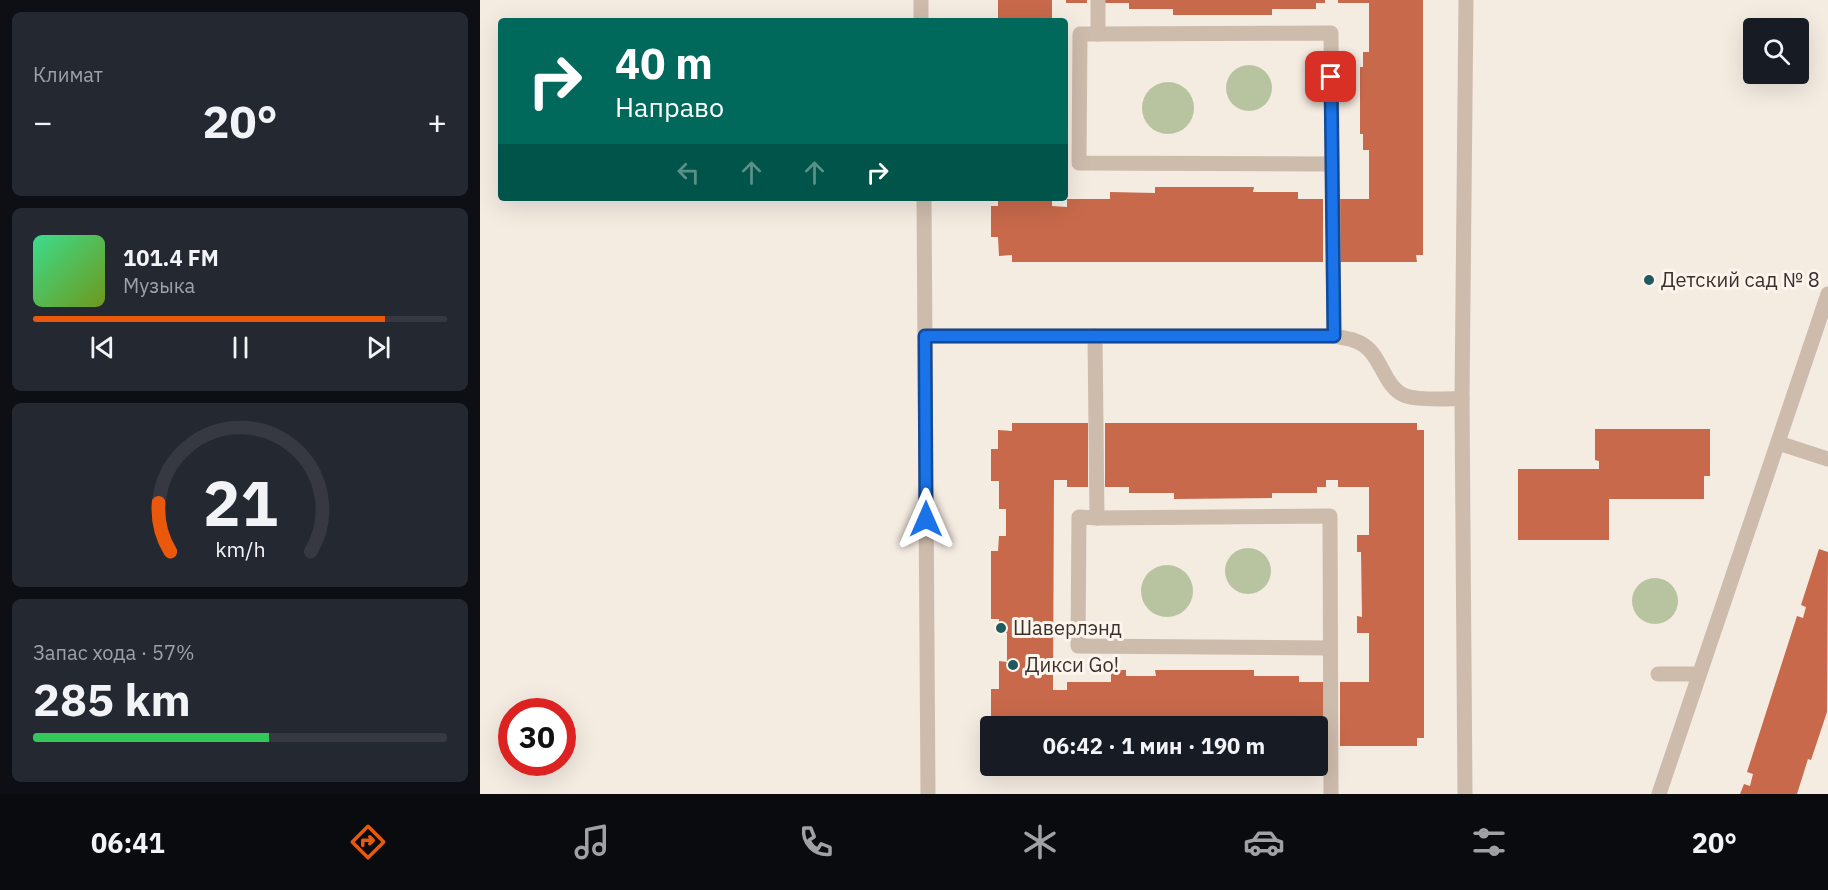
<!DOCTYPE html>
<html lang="ru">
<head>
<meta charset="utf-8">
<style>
	:root { --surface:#171b24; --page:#242831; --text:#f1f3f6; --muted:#9ea1a6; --line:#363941; --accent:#ea580c }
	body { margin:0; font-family:"IBM Plex Sans",sans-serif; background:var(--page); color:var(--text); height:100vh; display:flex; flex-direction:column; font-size:22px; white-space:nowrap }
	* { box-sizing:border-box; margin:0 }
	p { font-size:20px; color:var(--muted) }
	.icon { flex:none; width:33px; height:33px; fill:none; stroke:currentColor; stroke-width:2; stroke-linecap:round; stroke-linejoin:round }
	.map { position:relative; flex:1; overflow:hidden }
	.drawer { display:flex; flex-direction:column; gap:12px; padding:12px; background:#0d0f14; width:480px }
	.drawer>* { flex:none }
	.guide { position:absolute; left:18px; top:18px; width:570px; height:183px; border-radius:6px; box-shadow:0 6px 24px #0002; background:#00695c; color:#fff; overflow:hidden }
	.fabs { position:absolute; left:1263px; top:18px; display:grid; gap:12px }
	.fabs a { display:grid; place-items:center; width:66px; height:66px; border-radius:6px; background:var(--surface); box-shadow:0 6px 24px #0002; font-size:30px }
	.speed { position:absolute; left:18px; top:698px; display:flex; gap:12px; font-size:30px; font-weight:700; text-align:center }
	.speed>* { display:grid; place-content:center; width:78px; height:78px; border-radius:50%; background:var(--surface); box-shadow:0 6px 24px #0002; line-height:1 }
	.speed .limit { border:9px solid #d22; background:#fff; color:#111 }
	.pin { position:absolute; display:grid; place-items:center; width:51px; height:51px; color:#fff; margin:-26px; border-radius:12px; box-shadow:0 3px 9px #0006 }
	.me { position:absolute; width:66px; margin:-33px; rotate:0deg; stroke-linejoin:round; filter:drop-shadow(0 0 4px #0008) }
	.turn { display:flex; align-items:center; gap:21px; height:126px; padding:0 18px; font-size:27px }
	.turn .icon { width:78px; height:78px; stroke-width:2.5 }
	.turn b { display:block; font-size:42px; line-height:51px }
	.lanes { display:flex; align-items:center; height:57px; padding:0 18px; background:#0003; justify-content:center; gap:30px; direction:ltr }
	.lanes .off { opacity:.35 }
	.big { font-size:45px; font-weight:700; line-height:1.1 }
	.drawer .widget { flex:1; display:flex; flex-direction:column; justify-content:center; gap:9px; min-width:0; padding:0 21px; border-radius:9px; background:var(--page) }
	.drawer .dial { align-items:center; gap:0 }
	.dial svg { height:156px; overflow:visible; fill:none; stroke:var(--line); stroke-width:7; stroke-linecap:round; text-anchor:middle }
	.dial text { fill:var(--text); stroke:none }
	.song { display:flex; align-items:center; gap:18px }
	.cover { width:72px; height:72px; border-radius:9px; background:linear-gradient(135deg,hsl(150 70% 55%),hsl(80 70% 35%)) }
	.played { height:6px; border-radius:3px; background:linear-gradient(90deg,var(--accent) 85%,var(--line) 85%) }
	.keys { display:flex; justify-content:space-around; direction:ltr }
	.heat { display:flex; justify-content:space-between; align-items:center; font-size:33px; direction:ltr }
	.charge { height:9px; border-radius:4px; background:linear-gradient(90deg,#34c759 57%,var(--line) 0) }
	.trip { position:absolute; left:500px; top:716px; width:348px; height:60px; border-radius:6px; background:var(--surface); box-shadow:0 6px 24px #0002; font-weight:700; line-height:60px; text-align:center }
	.menu { display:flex; height:96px; justify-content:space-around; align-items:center; background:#090b0e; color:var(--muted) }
	.menu .icon { width:42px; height:42px }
	.menu .current { color:var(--accent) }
	.menu b { font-size:27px; color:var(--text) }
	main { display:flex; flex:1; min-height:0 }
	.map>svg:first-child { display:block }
	.green { fill:#b8c4a0 }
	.building { fill:#c8694b }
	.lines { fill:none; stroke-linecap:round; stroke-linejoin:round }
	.service { stroke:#cdbbac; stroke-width:15 }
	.minor { stroke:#cdbbac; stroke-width:15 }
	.route-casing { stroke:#114b97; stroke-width:15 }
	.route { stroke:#1a73e8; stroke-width:10 }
	.poi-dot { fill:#1f5a5e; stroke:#fbf5ee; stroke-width:2 }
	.labels { text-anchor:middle; stroke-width:6; stroke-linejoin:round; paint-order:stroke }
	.poi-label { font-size:20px; fill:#3b302b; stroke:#fbf5ee; text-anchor:start }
</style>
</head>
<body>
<main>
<section class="drawer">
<div class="widget"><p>Климат</p>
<div class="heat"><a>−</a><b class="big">20°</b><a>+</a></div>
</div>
<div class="widget">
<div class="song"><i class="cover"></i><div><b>101.4 FM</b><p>Музыка</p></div></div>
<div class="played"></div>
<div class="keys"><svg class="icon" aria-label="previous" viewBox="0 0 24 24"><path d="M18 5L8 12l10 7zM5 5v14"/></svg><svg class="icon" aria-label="pause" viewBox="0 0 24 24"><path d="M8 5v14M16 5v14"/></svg><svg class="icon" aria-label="next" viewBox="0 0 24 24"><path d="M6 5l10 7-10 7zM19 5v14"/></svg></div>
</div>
<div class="widget dial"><svg viewBox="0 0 100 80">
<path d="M14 69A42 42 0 1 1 86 69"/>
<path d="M14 69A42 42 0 0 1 8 44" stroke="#ea580c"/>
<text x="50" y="56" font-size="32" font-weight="700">21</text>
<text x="50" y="72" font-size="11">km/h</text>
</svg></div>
<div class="widget"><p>Запас хода · 57%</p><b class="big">285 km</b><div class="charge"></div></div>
</section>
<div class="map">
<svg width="1348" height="794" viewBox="0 0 1348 794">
	<rect width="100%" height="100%" fill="#f4ebe1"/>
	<g class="green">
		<circle cx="769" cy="88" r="23"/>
		<circle cx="688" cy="108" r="26"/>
		<circle cx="768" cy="571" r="23"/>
		<circle cx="687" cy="591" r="26"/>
		<circle cx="1175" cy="601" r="23"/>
	</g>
	<g class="building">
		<rect x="518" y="0" width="54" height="21"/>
		<rect x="586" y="0" width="21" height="3"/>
		<path d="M 624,0 L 845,0 L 845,3 L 836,3 L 836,9 L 792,9 L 792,15 L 693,15 L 693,9 L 649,9 L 649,3 L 624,3 Z"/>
		<path d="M 858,0 L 943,0 L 943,255 L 936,255 L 937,262 L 859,262 L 859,199 L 889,199 L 889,150 L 883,150 L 883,134 L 880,134 L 880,67 L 883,67 L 883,52 L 889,52 L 889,3 L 858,3 Z"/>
		<path d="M 675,187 L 774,187 L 773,192 L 818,192 L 818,199 L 843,199 L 843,262 L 532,262 L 532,255 L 519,256 L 518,237 L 511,237 L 511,206 L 518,206 L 518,198 L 572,198 L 572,206 L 587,207 L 587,199 L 630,199 L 630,192 L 675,193 Z"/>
		<path d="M 532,423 L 608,423 L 608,487 L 587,487 L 587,480 L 574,480 L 573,690 L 587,690 L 587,682 L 631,682 L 631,670 L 646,670 L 646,676 L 676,676 L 675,670 L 774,670 L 774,676 L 819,676 L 819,682 L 844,682 L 843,746 L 837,746 L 837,726 L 519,726 L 519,721 L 511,720 L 511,689 L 519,689 L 519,661 L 527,662 L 527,633 L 519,633 L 519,619 L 511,619 L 511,551 L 518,551 L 519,536 L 526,536 L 526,509 L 519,509 L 519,481 L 511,481 L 511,449 L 518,449 L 518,430 L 532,431 Z"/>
		<path d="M 625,423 L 937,423 L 937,430 L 944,430 L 944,738 L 937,738 L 937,746 L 860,746 L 860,682 L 889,682 L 889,633 L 877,633 L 877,616 L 882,617 L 881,552 L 877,552 L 877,535 L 889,535 L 889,487 L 858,487 L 858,480 L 846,480 L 846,487 L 837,487 L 837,493 L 792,493 L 792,498 L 694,499 L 694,493 L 649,493 L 649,487 L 625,487 Z"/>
		<path d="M 1115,429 L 1230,429 L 1230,476 L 1224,476 L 1224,499 L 1129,499 L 1129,540 L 1038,540 L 1038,469 L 1119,469 L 1119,461 L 1115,460 Z"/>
		<path d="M 1339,549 L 1348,552 L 1347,712 L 1331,760 L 1328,759 L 1317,794 L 1260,794 L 1264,784 L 1270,786 L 1273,774 L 1267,772 L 1317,616 L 1323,618 L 1326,607 L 1321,605 Z"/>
	</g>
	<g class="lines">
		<g class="service">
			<path d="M 618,0 L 618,34 L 851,33 L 854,336"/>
			<path d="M 618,34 L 600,34 L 599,163 L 852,164"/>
			<path d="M 445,336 L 854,336 C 865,338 876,339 885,346 C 902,358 905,389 926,396 C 941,401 966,398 982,399"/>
			<path d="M 615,336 L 617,518 L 850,516 L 851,794"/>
			<path d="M 1298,443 L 1348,459"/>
			<path d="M 617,518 L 599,517 L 598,646 L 850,648"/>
			<path d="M 1178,674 L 1219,674"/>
		</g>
		<g class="minor">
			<path d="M 441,0 L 441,21"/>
			<path d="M 444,198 L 448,794"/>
			<path d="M 985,794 L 982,399 L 986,0"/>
			<path d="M 1179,794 L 1348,294"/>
		</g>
	</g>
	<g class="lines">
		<g class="route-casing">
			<path id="route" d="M 446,519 L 445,336 L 854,336 L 851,77"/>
		</g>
		<use href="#route" class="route"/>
	</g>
	<g class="poi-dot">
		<circle cx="1169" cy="280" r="6"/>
		<circle cx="521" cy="628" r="6"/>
		<circle cx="533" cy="665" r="6"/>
	</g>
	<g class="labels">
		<g class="poi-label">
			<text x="1181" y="287">Детский сад № 8</text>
			<text x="533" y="635">Шаверлэнд</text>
			<text x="545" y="672">Дикси Go!</text>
		</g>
	</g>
</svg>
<div class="fabs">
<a><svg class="icon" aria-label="search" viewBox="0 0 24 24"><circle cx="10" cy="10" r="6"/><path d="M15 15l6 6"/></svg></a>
</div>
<div class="speed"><div class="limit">30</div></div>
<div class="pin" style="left:851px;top:77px;background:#d93025"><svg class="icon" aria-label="arrive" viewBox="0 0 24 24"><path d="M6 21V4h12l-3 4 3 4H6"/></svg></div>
<svg class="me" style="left:446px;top:519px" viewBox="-20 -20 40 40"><path d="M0-17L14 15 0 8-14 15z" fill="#1a73e8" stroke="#fff" stroke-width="4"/></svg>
<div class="trip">06:42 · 1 мин · 190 m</div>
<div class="guide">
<div class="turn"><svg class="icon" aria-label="right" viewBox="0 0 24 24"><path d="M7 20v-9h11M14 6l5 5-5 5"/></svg><div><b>40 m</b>Направо</div></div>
<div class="lanes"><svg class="icon off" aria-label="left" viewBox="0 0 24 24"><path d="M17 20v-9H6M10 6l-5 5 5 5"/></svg><svg class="icon off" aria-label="ahead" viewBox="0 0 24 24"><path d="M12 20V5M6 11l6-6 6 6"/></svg><svg class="icon off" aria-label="ahead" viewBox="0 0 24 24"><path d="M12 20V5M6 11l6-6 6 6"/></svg><svg class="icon" aria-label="right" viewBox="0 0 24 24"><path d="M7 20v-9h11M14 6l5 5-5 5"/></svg></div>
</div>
</div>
</main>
<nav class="menu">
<b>06:41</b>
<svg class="icon current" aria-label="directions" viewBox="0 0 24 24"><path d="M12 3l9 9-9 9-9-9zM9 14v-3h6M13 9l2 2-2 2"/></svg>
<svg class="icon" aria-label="music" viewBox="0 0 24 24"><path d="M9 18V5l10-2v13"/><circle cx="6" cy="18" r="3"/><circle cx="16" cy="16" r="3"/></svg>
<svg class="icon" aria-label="phone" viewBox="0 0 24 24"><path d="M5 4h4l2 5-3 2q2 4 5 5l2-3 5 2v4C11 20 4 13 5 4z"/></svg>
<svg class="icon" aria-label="climate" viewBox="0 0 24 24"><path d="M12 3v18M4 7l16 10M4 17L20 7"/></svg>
<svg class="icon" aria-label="car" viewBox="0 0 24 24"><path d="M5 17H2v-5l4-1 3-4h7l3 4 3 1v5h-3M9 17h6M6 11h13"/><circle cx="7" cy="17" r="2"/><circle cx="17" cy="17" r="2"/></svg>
<svg class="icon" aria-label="filters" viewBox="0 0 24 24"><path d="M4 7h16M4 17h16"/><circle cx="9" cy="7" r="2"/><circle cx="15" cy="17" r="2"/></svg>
<b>20°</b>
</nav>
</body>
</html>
